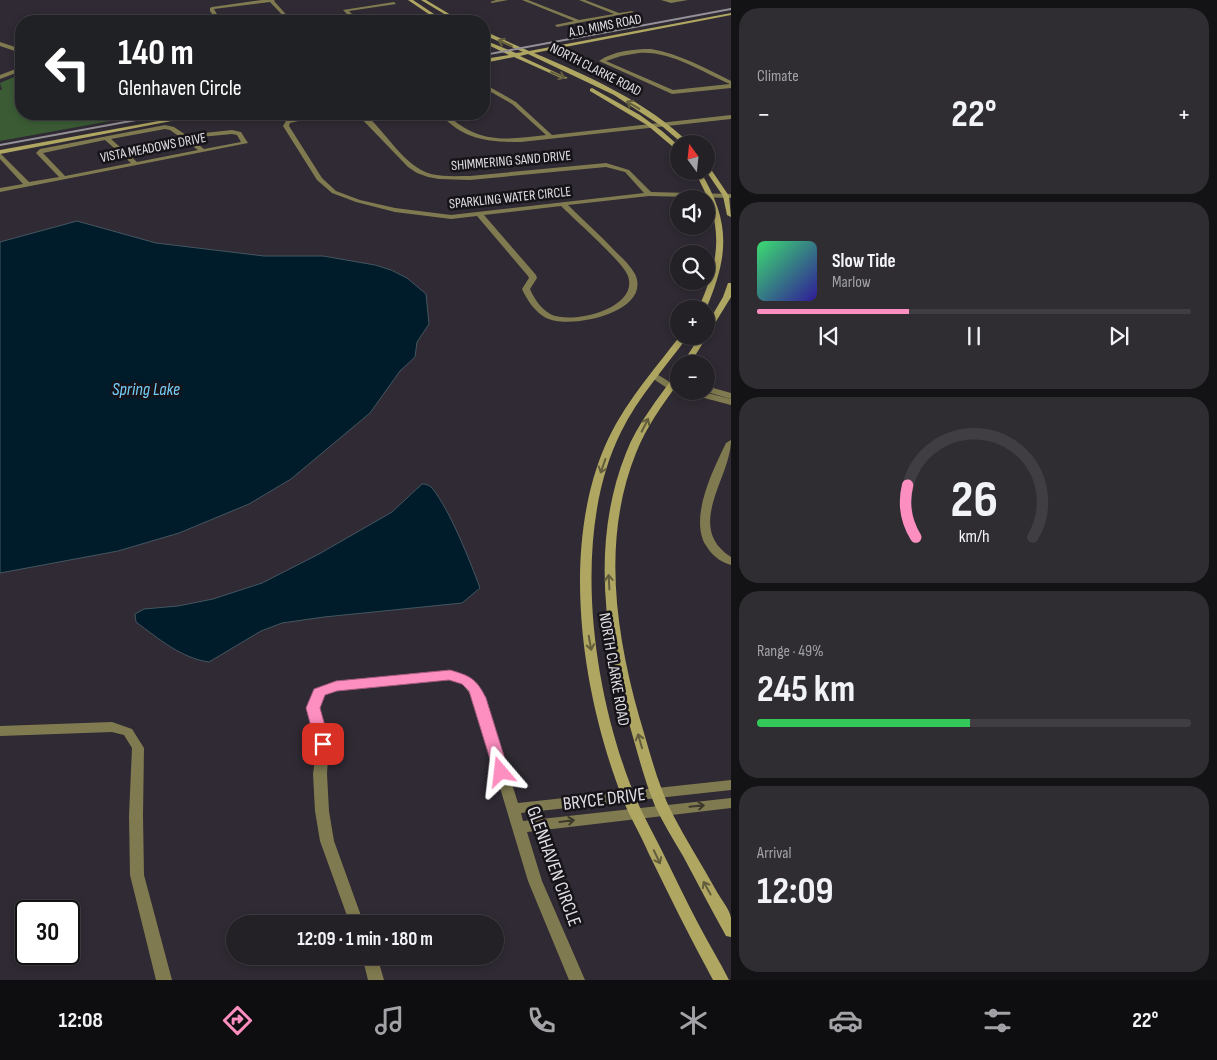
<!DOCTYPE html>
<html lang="en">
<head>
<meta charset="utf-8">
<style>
	:root { --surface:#232026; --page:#2f2d32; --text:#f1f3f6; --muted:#a3a3a7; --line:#403e43; --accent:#fd8ec0 }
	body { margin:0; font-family:"Sofia Sans Condensed",sans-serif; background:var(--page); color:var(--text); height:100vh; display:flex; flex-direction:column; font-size:19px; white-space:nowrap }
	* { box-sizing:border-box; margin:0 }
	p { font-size:16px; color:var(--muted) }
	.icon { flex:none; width:28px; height:28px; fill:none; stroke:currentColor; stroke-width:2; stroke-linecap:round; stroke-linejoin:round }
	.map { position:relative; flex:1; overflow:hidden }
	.side { display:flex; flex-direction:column; gap:8px; padding:8px; background:#131215; width:486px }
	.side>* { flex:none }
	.hud { position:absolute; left:15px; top:15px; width:475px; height:105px; border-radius:20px; box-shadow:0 2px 8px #0003,0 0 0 1px var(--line); background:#202124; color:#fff; overflow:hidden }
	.needle { width:32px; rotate:345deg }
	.controls { position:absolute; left:670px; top:135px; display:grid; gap:10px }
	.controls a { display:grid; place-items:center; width:45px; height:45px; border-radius:50%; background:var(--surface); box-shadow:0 2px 8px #0003,0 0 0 1px var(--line); font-size:25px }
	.speed { position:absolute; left:15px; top:900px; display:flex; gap:10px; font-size:25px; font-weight:700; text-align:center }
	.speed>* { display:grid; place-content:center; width:65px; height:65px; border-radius:50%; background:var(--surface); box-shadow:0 2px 8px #0003,0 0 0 1px var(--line); line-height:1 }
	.speed .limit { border:2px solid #111; border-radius:8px; background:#fff; color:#111 }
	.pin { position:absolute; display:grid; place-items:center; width:42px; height:42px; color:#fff; margin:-21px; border-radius:10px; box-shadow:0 2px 8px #0006 }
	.me { position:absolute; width:55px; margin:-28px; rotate:343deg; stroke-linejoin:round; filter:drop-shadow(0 0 4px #0008) }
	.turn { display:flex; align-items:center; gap:18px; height:105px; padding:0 20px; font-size:22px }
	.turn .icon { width:65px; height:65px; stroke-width:2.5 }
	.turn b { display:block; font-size:35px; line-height:42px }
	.big { font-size:38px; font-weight:700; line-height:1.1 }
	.side .card { flex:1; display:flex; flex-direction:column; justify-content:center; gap:8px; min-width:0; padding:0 18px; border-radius:20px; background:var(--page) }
	.side .dial { align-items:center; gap:0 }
	.dial svg { height:130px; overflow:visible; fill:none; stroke:var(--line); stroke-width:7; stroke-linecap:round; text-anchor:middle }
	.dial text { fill:var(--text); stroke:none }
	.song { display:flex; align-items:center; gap:15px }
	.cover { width:60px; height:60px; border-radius:8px; background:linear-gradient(135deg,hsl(140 70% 55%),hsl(250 70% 35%)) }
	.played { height:5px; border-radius:2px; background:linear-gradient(90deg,var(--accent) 35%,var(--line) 35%) }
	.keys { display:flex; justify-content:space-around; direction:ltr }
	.heat { display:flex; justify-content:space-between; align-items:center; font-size:28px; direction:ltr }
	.charge { height:8px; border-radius:4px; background:linear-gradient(90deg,#34c759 49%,var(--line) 0) }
	.trip { position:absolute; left:226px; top:915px; width:278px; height:50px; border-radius:25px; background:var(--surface); box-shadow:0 2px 8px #0003,0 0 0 1px var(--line); font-weight:700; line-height:50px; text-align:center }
	.tab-bar { display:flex; height:80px; justify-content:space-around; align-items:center; background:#0e0d0f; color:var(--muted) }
	.tab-bar .icon { width:35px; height:35px }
	.tab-bar .on { color:var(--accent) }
	.tab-bar b { font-size:22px; color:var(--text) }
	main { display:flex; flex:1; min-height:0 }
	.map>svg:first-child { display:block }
	.green { fill:#3b5b35 }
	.water { fill:#001b29; stroke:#445661 }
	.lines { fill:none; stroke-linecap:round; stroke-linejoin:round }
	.street { fill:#807a50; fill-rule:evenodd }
	.secondary { fill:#afa661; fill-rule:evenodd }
	.rail { stroke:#959198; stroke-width:2 }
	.oneway { stroke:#625d3c }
	.oneway2 { stroke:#3b382c }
	.route { fill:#fd8ec0; stroke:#a45c7d }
	.labels { text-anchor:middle; stroke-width:5; stroke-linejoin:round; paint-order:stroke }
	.far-street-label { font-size:14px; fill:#e1dee4; stroke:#161418 }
	.street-label { font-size:16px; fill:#e1dee4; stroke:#161418 }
	.water-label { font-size:18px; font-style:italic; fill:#75cdf7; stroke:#161418 }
	.near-street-label { font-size:19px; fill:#e1dee4; stroke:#161418 }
</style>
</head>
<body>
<main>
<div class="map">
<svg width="731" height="980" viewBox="0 0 731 980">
	<rect width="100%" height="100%" fill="#2f2a33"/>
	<path class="green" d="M 21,74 L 21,114 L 149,114 L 0,141 L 0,90 L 2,90 L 0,83 Z"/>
	<g class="water">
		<path d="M 77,221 L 156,243 L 264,256 L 323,256 L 375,265 L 391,270 L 407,278 L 426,294 L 429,324 L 417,342 L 415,357 L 400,371 L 370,413 L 291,479 L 249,504 L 179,533 L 118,551 L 0,573 L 0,242 Z"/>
		<path d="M 422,484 C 426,484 429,485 432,488 C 450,510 470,561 480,588 L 462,603 L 324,617 L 282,623 L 261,631 L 209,662 C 181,658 159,639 136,622 L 135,614 L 144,609 L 178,606 L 213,599 L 262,583 L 319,554 L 392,512 Z"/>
	</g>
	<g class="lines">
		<g class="street">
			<path d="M 262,0 L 275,0 L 274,1 L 292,21 L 288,21 L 270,2 L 214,9 L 221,21 L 217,21 L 210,11 L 210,8 L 212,7 Z"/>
			<path d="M 496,0 L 508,0 L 492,3 L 490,2 Z"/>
			<path d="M 522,0 L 528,0 L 579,20 L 614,14 L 579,0 L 585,0 L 619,13 L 632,11 L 634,12 L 557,27 L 555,25 L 574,21 Z"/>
			<path d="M 661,0 L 688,0 L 671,3 Z"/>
			<path d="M 394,2 L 396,4 L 349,11 L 359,21 L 354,21 L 343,10 Z"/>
			<path d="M 452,16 L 450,18 L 416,21 L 418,20 Z"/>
			<path d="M 0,42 L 21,49 L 21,53 L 0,46 Z"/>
			<path d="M 651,49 C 680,54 705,68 731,81 L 731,88 L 672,94 L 599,61 C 613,51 634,49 651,49 ZM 639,53 C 672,51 701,72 730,84 L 673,90 L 606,61 L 621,56 Z"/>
			<path d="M 21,67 L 21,71 L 0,79 L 0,75 Z"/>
			<path d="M 484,86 L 488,86 L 516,102 L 552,135 L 731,115 L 731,119 L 521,142 C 487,142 464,140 440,114 L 446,114 C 480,144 503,140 546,135 L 512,104 L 484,88 Z"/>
			<path d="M 318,114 L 328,114 L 290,123 L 289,126 L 322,178 L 336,191 L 360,200 L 395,208 L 451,215 L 644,193 L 625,172 L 606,167 L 470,180 L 439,179 L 428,177 L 417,173 L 408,167 L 357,114 L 364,114 L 368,117 C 388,135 404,166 431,174 C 444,177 457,176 470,176 L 606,163 L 629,170 L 651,192 L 731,194 L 731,198 L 649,196 L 568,205 C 584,221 600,235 615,251 C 622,258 630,265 635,274 C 653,312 570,330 546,318 C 535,312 527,300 522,289 L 529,278 L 528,276 L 477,216 L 451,219 L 395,212 L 356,202 L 332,193 L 317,180 L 283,126 L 286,121 ZM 561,206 C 574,219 624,263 628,276 C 639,308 575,324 552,315 C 542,310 534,299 530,289 L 537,278 L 536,275 L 484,215 Z"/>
			<path d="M 165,125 L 174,127 L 186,135 L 232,130 L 241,132 L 248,143 L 0,192 L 0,188 L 23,184 L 0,159 L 0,153 L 29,182 L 59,177 L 36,153 L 40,149 ZM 165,129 L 170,130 L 198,150 L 137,162 L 111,139 ZM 232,134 L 237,135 L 241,142 L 204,149 L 190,138 ZM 105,140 L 131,163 L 65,176 L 43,153 Z"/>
			<path d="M 655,373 L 673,384 L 679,385 L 679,391 L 667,388 L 652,378 L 651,376 L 652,374 Z"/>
			<path d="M 706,386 L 731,393 L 731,399 L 704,391 L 706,391 Z"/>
			<path d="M 684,391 L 700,391 L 731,399 L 731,405 L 685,393 Z"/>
			<path d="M 731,440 C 731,478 684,527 731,557 L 731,565 C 723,563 714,557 709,550 C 707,547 704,543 703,540 C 692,511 714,468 726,443 Z"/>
			<path d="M 450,671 C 468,676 476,682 485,698 L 518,803 L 731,780 L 731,790 L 521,813 L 523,821 L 731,798 L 731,808 L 527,832 L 542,881 L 585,980 L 569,980 L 528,881 L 473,698 L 463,685 L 450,679 L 337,690 L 324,695 L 319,708 L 329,744 L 327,774 L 329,811 L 334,841 L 364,924 L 350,924 L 320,841 L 315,811 L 313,774 L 317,744 L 307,708 L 315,689 L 336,682 Z"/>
			<path d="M 112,722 L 132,729 L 144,748 L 143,816 L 144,875 L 172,980 L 156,980 L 130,875 L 129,816 L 132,748 L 124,735 L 112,732 L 0,736 L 0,726 Z"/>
			<path d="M 362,956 L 377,956 L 384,980 L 368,980 Z"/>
		</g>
		<g class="secondary">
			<path d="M 408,0 L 413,0 L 437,16 L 433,17 Z"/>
			<path d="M 421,0 L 426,0 L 461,21 L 456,21 Z"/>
			<path d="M 731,13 L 731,15 L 534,53 C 588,76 648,102 690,144 L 683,144 L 663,127 L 614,95 L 528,54 L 520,56 L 568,78 L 563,79 L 514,57 L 484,63 L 484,59 L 509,55 L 484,43 L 484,40 L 516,53 L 523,52 L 484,35 L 484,31 L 529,51 Z"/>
			<path d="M 592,88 L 640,115 L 662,131 L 679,146 L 679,152 L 647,125 L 590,91 L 590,89 Z"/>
			<path d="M 197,114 L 208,114 L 0,154 L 0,150 Z"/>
			<path d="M 706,164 L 708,165 L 729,196 L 731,217 L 727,215 L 723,196 L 706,171 Z"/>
			<path d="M 694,171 L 700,171 C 731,222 729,255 706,309 L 698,309 C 722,256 724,222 694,171 Z"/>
			<path d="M 728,283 L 731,283 L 731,297 L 690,364 L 682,364 L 700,336 L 706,336 L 706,326 L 723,297 Z"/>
			<path d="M 680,336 L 688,336 C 665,368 638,397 621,432 C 569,536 593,698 637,801 C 644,817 653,833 661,849 C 674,875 686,901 700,927 C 709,944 720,962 729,980 L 713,980 C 690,938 669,895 648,852 C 640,833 629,816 622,797 C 582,694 560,550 605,446 C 623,405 653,371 680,336 Z"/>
			<path d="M 679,372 L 679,382 C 663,404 646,427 636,453 C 602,538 615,630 639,716 C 649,749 657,783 672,813 C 686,840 702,865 717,892 C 721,899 730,910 731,918 C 731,924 731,931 731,937 L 726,936 C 711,909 697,882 683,856 C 673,839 663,823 655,806 C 644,779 637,751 629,723 C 604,635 591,541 626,453 C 637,424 658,399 676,373 Z"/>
		</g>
		<g class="rail">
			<path d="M 484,55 L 731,9"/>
			<path d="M 0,145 L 169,114"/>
		</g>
	</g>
	<defs><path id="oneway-shaft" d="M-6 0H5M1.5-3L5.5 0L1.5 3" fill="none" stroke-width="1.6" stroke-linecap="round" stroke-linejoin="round" transform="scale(1.25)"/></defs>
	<g class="oneway">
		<use href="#oneway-shaft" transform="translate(505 43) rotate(-156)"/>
		<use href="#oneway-shaft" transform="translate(558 75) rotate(23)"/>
		<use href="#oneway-shaft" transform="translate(633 105) rotate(-149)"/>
		<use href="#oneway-shaft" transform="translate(645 425) rotate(-63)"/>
		<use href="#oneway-shaft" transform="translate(603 466) rotate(109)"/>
		<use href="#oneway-shaft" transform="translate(609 582) rotate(-93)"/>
		<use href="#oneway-shaft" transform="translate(590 643) rotate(80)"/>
		<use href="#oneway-shaft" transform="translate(640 741) rotate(-106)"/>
		<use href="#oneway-shaft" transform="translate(657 857) rotate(65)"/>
		<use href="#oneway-shaft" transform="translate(707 888) rotate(-119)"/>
	</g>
	<g class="oneway2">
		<use href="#oneway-shaft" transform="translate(697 806) rotate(-6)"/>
		<use href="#oneway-shaft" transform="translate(567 821) rotate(-7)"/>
	</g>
	<path class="route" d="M 450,670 C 470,676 476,678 486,698 L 509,772 L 506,776 L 501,778 L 496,776 L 494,772 L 469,691 L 462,684 L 449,680 L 337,691 L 325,695 L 320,708 L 330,744 L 328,748 L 323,749 L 317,748 L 306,708 L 314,689 L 336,681 Z"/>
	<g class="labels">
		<g class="far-street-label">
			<text transform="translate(605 25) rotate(-11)" y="5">A.D. MIMS ROAD</text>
			<text transform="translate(596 69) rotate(27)" y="5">NORTH CLARKE ROAD</text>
			<text transform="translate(153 147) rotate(-11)" y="5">VISTA MEADOWS DRIVE</text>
			<text transform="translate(511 160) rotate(-5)" y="5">SHIMMERING SAND DRIVE</text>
			<text transform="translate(510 197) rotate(-6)" y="5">SPARKLING WATER CIRCLE</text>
		</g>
		<g class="street-label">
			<text transform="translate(615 669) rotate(80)" y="6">NORTH CLARKE ROAD</text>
		</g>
		<g class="water-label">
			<text x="146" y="395">Spring Lake</text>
		</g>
		<g class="near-street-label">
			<text transform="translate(604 798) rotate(-7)" y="7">BRYCE DRIVE</text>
			<text transform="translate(555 866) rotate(70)" y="7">GLENHAVEN CIRCLE</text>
		</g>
	</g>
</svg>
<div class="controls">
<a><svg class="needle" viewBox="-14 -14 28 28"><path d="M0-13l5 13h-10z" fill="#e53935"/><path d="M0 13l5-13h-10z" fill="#a3a3a7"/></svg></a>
<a><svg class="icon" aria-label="sound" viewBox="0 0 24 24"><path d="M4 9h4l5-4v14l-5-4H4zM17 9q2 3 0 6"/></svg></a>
<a><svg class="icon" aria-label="search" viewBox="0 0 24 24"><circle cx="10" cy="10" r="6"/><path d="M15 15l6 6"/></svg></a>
<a>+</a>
<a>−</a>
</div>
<div class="speed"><div class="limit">30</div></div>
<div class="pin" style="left:323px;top:744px;background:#d93025"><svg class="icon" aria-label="arrive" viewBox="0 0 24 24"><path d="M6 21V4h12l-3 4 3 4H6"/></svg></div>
<svg class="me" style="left:501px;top:772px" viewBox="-20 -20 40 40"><path d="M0-17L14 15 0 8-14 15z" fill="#fd8ec0" stroke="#fff" stroke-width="4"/></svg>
<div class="trip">12:09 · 1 min · 180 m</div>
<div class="hud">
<div class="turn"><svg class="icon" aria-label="left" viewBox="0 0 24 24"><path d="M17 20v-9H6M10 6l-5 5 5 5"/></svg><div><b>140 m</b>Glenhaven Circle</div></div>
</div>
</div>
<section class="side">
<div class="card"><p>Climate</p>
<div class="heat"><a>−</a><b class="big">22°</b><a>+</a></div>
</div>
<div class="card">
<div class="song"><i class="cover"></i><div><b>Slow Tide</b><p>Marlow</p></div></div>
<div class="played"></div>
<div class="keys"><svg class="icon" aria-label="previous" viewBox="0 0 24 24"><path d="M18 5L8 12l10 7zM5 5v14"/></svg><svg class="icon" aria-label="pause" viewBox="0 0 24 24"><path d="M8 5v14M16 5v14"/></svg><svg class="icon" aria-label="next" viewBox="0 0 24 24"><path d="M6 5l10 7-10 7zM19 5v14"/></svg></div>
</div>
<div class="card dial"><svg viewBox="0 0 100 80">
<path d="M14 69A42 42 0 1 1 86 69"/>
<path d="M14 69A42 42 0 0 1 9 37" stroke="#fd8ec0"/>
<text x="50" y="56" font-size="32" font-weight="700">26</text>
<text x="50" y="72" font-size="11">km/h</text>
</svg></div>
<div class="card"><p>Range · 49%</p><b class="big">245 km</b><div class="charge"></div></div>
<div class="card"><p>Arrival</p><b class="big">12:09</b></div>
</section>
</main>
<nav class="tab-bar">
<b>12:08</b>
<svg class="icon on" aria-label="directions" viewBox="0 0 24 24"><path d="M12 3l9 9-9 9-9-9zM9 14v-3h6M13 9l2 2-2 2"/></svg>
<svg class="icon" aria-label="music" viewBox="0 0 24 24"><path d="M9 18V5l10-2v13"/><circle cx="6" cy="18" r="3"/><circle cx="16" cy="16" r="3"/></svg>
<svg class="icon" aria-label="phone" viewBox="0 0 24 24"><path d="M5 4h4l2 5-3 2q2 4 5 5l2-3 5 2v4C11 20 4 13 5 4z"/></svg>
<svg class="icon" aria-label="climate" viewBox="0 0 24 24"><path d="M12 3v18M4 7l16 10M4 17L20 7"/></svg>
<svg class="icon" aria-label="car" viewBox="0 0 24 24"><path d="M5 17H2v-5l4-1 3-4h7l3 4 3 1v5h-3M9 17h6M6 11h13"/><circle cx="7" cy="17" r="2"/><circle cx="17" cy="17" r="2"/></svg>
<svg class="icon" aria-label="filters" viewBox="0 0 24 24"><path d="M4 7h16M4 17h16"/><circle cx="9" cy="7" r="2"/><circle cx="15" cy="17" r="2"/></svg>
<b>22°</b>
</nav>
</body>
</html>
